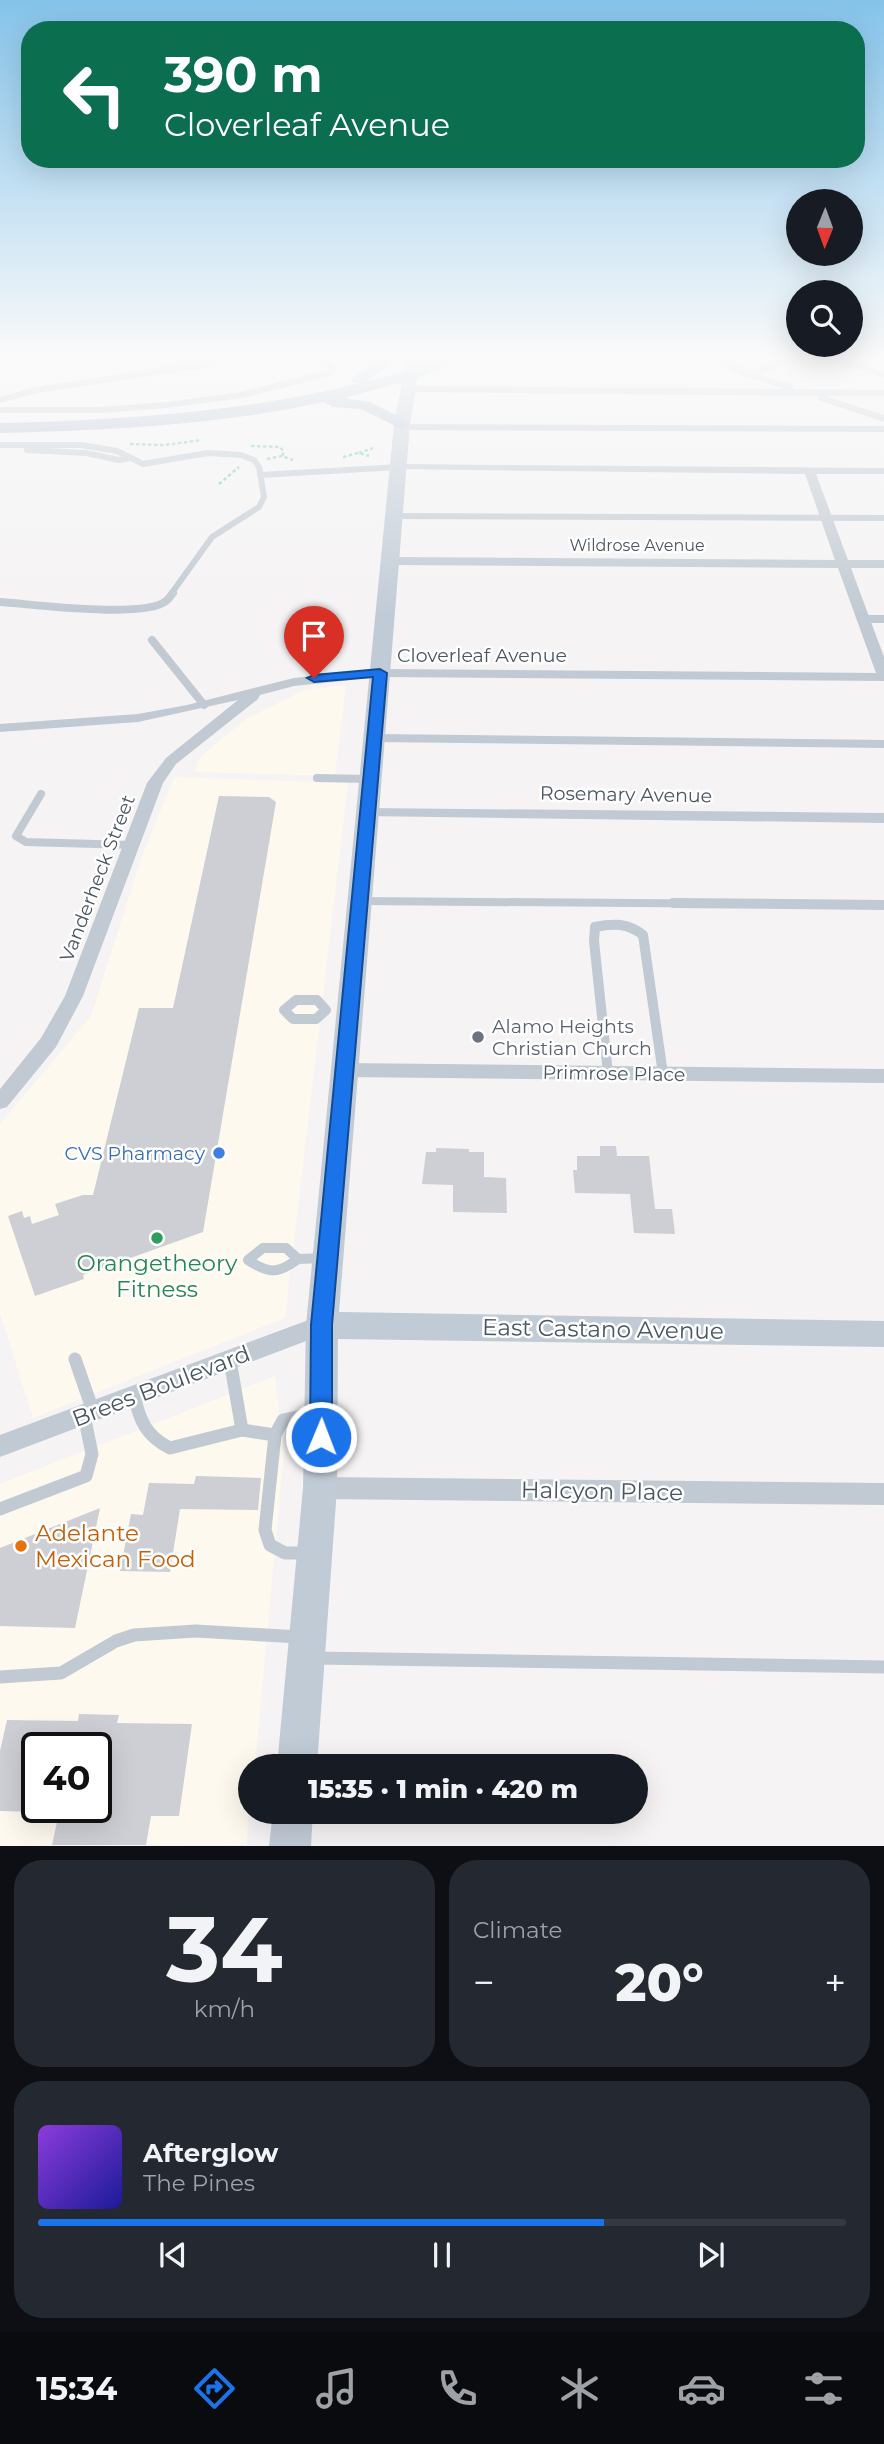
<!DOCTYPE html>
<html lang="en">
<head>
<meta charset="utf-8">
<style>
	:root { --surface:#171b24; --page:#242831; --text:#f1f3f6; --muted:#9ea1a6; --line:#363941; --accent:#1a73e8 }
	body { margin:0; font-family:Montserrat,sans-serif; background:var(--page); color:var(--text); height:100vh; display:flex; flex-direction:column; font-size:26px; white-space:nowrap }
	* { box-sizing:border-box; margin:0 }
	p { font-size:23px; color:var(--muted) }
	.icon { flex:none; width:38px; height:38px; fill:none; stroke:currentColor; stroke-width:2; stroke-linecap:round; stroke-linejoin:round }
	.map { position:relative; height:1846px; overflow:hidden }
	.drawer { display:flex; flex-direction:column; gap:14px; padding:14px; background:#0d0f14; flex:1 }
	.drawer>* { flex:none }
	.hud { position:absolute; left:21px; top:21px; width:844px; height:147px; border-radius:28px; box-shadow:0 7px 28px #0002; background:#0b6e4f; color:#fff; overflow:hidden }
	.needle { width:46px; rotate:181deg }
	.fabs { position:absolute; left:786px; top:189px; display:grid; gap:14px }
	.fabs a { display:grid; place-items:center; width:77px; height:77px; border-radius:50%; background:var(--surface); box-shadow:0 7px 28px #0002; font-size:35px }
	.speed { position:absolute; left:21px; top:1732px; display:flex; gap:14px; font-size:35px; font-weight:700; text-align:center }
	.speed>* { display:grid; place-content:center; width:91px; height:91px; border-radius:50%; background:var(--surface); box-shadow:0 7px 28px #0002; line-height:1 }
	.speed .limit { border:4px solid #111; border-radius:10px; background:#fff; color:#111 }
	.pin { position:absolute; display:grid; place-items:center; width:60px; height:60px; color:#fff; margin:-72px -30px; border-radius:50% 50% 50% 0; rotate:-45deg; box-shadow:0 0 7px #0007 }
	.pin .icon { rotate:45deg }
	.me { position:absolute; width:77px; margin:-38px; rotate:1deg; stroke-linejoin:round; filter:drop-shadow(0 0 5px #0008) }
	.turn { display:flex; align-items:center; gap:24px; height:147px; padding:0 28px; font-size:32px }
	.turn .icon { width:91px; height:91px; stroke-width:2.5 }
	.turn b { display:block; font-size:49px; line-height:60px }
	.big { font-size:52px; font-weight:800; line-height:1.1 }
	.drawer .tile { flex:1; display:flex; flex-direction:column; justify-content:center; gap:10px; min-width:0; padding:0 24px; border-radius:28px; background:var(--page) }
	.drawer .dial { align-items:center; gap:0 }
	.dial b { font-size:91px; line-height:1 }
	.song { display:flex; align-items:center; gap:21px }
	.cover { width:84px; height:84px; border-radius:10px; background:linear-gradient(135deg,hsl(270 70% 55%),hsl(240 70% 35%)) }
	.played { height:7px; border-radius:4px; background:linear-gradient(90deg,var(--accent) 70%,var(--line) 70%) }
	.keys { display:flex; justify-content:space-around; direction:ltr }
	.heat { display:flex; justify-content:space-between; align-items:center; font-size:38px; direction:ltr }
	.drawer .tiles { flex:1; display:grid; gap:14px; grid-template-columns:1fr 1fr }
	.tile:last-child { grid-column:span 2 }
	.trip { position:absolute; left:238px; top:1754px; width:410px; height:70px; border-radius:35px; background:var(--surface); box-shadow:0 7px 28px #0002; font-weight:800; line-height:70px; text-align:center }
	.tabs { display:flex; height:112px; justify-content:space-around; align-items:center; background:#090b0e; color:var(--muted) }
	.tabs .icon { width:49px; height:49px }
	.tabs .on { color:var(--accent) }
	.tabs b { font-size:32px; color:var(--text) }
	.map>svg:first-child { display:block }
	.commercial { fill:#fdf9ef; fill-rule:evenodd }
	.building { fill:#cdcfd5 }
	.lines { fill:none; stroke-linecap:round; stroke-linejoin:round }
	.path { stroke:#7ad0a6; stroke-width:2.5; stroke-dasharray:3.5 2.5; stroke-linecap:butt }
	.lane-far3 { stroke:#c1cad2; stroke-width:6 }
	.lane-far2 { stroke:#c1cad2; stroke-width:8 }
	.lane-far1 { stroke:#c1cad2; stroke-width:10 }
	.lane { stroke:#c1cad2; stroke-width:13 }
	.street { fill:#c1cad2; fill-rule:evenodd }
	.secondary { fill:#c1cbd6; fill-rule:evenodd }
	.primary { fill:#b3c2d1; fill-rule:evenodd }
	.route { fill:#1a73e8; stroke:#114b97; stroke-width:2 }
	.worship-dot { fill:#6b7280; stroke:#fff; stroke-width:2.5 }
	.shop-dot { fill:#3f7fe0; stroke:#fff; stroke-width:2.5 }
	.leisure-dot { fill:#2e9e5b; stroke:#fff; stroke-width:2.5 }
	.food-dot { fill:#e8710a; stroke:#fff; stroke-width:2.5 }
	.labels { text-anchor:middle; stroke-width:5; stroke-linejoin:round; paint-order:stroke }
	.far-street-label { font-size:16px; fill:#4a5661; stroke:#fff }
	.street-label { font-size:19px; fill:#4a5661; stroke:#fff }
	.worship-label { font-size:19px; fill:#5b616d; stroke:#fff; text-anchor:start }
	.shop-label { font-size:19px; fill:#366cbe; stroke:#fff; text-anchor:end }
	.near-leisure-label { font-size:23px; fill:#27864d; stroke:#fff }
	.near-street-label { font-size:23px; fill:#4a5661; stroke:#fff }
	.near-food-label { font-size:23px; fill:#c56008; stroke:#fff; text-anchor:start }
</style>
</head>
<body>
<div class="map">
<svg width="884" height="1846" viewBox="0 0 884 1846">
	<rect width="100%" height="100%" fill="#f5f3f3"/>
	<g class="commercial">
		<path d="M 346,685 L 335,776 L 195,772 L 199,758 L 246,719 L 304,690 Z"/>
		<path d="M 174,777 L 348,783 L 285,1318 L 33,1418 L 0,1313 L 0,1124 L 91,1016 L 141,859 Z"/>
		<path d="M 275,1376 L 284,1453 L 255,1766 L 250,1766 L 247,1845 L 0,1846 L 0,1484 ZM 37,1748 L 96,1748 L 96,1808 L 37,1808 Z"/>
	</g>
	<g class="building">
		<path d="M 219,796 L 269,797 L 276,802 L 203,1232 L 83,1275 L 84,1279 L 35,1296 L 8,1216 L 22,1211 L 24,1218 L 30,1216 L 32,1224 L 59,1215 L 55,1204 L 83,1195 L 93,1195 L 139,1008 L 173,1008 Z"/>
		<path d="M 600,1146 L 616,1146 L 617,1156 L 649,1156 L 655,1209 L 672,1209 L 675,1234 L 634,1233 L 630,1194 L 575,1193 L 573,1170 L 577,1170 L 577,1156 L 600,1156 Z"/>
		<path d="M 436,1148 L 469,1149 L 469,1152 L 484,1152 L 484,1177 L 506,1178 L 507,1213 L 453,1212 L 453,1185 L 422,1184 L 426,1152 L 436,1152 Z"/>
		<path d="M 196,1476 L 261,1478 L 258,1510 L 180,1509 L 170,1572 L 120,1571 L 131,1514 L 143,1515 L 149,1483 L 194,1484 Z"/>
		<path d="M 100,1508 L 75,1628 L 0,1626 L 0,1548 Z"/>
		<path d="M 79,1714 L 119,1715 L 117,1723 L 192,1724 L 179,1816 L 151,1816 L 146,1845 L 52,1845 L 60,1808 L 96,1808 L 96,1748 L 37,1748 L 37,1812 L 0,1811 L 0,1751 L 7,1720 L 78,1721 Z"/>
	</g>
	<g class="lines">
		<g class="path">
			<path d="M 130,444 L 164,445 L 202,440"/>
			<path d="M 251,446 L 280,447 L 284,452 L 282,456"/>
			<path d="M 359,453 L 373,448"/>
			<path d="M 343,457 L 358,453 L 369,456"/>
			<path d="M 267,459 L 282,456 L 293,460"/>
			<path d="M 219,484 L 239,467"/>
		</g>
		<g class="lane-far3">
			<path d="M 825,356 L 884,375"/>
			<path d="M 752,375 L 795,356"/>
			<path d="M 0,410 L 100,410 L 167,405 L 242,395 L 332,372 L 333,369 L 318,356"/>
			<path d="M 402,427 L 884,429"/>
			<path d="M 0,445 L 81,445 L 117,451 L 143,464 L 208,453 L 241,455 L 254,460 L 259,467 L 264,497 L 259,507 L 212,537 L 171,594"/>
			<path d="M 27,450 L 86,453 L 119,460 L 130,458"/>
			<path d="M 260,475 L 399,467"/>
			<path d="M 394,516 L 884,518"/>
		</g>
		<g class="lane-far2">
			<path d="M 0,602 C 32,604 144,619 166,601 C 169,599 171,595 173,593"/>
			<path d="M 862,619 L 884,619"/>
			<path d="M 152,640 L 204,705"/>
			<path d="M 375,738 L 884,744"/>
			<path d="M 317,778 L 369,779"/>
			<path d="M 41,794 L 16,836 L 26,842 L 131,845"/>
			<path d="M 361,901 L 884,905"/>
		</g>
		<g class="lane-far1">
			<path d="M 673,903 L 884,905"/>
			<path d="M 296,1000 L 317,1000 L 326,1010 L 316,1019 L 293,1019 L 284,1010 Z"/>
			<path d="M 608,1073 L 594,941 L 595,927 C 613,923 628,923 643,935 L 663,1074"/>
			<path d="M 263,1248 L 286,1248 L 298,1259 C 278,1274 269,1274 248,1260 Z"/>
			<path d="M 298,1259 L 325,1258"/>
		</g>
		<g class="lane">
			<path d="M 75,1359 L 93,1411"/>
			<path d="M 230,1360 L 242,1430"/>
			<path d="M 134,1396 C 140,1421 146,1436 170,1448 L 242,1430 L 275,1435"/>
			<path d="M 0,1509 L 86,1476 L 92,1454 L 84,1415"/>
			<path d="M 309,1553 L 285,1553 L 270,1545 L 265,1530 L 275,1435 L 283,1420 L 316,1413"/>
			<path d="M 315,1658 L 884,1667"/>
			<path d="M 0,1677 L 61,1673 L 116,1641 L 134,1635 L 196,1631 L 299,1637"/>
		</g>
		<g class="street">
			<path d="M 232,356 L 251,356 L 212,367 L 37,393 L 0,403 L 0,397 L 36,387 Z"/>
			<path d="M 706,356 L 719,356 L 749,371 L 793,385 L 793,389 L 884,390 L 884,396 L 825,396 L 884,415 L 884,422 L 818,400 L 819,396 L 408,392 L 403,389 L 408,386 L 785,389 L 741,375 Z"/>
			<path d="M 399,464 L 884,468 L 884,474 L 816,474 L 848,560 L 884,560 L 884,568 L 851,568 L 884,657 L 884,681 L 380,677 L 294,686 L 260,695 L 258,699 L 176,764 L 163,783 L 83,996 L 56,1047 L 7,1107 L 0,1109 L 0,1089 L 41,1038 L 65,996 L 147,783 L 166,758 L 238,700 L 138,722 L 0,732 L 0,724 L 138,714 L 187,705 L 294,678 L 380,669 L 876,673 L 838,568 L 390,565 L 384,561 L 390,557 L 835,560 L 805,474 L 395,469 L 395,465 Z"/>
			<path d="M 368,808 L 884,813 L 884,823 L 362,816 L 360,813 L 362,810 Z"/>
			<path d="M 345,1063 L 884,1069 L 884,1083 L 345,1077 L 338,1075 L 335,1070 L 338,1065 Z"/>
			<path d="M 322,1315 L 330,1318 L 333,1325 L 330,1332 L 0,1457 L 0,1435 Z"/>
			<path d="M 320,1477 L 884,1483 L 884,1505 L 320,1499 L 311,1496 L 308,1488 L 311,1480 Z"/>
		</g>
		<g class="secondary">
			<path d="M 407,356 L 421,356 L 410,424 L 339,1312 L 884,1321 L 884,1347 L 338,1339 L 337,1488 L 317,1766 L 277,1766 L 303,1488 L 306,1325 L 394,424 Z"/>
			<path d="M 273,1811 L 313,1811 L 311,1846 L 269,1846 Z"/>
		</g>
		<g class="primary">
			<path d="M 385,356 L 402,356 L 364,383 L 354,383 L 351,380 L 354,377 Z"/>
			<path d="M 451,356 L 473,356 L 415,379 L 344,398 L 370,402 L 408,421 L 410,424 L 402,429 L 360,409 L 332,407 L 324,402 C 218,425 109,430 0,433 L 0,423 C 154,419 305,408 451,356 Z"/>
		</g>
	</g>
	<linearGradient id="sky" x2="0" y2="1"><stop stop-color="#85c3ea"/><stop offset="0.58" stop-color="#fafafa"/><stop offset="1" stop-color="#fafafa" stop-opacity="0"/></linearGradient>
	<rect width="884" height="615" fill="url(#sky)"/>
	<path class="route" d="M 380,669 L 387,673 L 332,1325 L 332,1437 L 329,1444 L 321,1447 L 313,1444 L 310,1437 L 311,1325 L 373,677 L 314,682 L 307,678 L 314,675 Z"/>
	<circle class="worship-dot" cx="478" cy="1037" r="7"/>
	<circle class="shop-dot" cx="219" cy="1153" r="7"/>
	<circle class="leisure-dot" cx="157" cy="1238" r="7"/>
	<circle class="food-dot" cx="21" cy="1546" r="7"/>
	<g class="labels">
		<g class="far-street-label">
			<text x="637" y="551">Wildrose Avenue</text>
		</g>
		<g class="street-label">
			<text x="482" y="662">Cloverleaf Avenue</text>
			<text transform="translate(626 794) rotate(1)" y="7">Rosemary Avenue</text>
			<text transform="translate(97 878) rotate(-69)" y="7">Vanderheck Street</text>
			<text transform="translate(614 1073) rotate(1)" y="7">Primrose Place</text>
		</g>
		<g class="worship-label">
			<text x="492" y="1033">Alamo Heights<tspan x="492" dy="22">Christian Church</tspan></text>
		</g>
		<g class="shop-label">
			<text x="205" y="1160">CVS Pharmacy</text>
		</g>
		<g class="near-leisure-label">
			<text x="157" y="1271">Orangetheory<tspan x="157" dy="26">Fitness</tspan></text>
		</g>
		<g class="near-street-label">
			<text transform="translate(603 1329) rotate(1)" y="8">East Castano Avenue</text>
			<text transform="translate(161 1386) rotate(-21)" y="8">Brees Boulevard</text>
			<text transform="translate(602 1491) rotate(1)" y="8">Halcyon Place</text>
		</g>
		<g class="near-food-label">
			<text x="35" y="1541">Adelante<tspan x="35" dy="26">Mexican Food</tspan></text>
		</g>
	</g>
</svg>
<div class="fabs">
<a><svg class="needle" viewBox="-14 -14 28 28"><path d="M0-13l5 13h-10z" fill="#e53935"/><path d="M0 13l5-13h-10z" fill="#9ea1a6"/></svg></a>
<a><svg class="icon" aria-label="search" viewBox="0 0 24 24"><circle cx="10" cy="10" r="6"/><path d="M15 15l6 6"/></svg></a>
</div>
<div class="speed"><div class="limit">40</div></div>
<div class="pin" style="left:314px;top:678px;background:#d93025"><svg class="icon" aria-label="arrive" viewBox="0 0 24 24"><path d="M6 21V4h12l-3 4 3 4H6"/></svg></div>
<svg class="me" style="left:321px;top:1437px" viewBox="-20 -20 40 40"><circle r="17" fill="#1a73e8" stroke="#fff" stroke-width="3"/><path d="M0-11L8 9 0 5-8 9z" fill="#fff"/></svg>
<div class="trip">15:35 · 1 min · 420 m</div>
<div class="hud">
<div class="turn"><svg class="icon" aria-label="left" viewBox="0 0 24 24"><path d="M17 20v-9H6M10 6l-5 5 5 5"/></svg><div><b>390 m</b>Cloverleaf Avenue</div></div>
</div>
</div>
<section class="drawer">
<div class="tiles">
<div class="tile dial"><b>34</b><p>km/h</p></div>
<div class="tile"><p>Climate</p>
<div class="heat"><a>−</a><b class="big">20°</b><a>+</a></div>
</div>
<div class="tile">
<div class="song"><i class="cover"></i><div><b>Afterglow</b><p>The Pines</p></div></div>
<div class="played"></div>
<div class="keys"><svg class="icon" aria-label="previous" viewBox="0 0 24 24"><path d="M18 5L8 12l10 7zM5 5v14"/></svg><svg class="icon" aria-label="pause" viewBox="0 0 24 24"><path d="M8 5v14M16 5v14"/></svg><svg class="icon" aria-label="next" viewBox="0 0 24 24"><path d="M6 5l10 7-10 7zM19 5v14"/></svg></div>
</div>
</div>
</section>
<nav class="tabs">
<b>15:34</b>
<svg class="icon on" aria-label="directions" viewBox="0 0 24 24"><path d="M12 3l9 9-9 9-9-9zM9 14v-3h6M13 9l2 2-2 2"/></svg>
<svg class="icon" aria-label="music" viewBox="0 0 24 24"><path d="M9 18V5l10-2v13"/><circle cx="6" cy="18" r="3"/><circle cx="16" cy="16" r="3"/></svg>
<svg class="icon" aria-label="phone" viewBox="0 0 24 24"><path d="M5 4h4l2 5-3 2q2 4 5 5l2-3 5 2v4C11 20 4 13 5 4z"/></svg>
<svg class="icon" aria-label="climate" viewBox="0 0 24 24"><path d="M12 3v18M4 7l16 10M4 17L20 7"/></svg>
<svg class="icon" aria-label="car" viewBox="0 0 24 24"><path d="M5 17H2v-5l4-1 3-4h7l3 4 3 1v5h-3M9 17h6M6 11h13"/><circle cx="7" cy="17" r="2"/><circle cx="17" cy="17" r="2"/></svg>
<svg class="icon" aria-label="filters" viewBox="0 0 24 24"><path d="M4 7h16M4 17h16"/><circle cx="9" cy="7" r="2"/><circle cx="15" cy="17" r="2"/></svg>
</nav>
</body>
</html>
